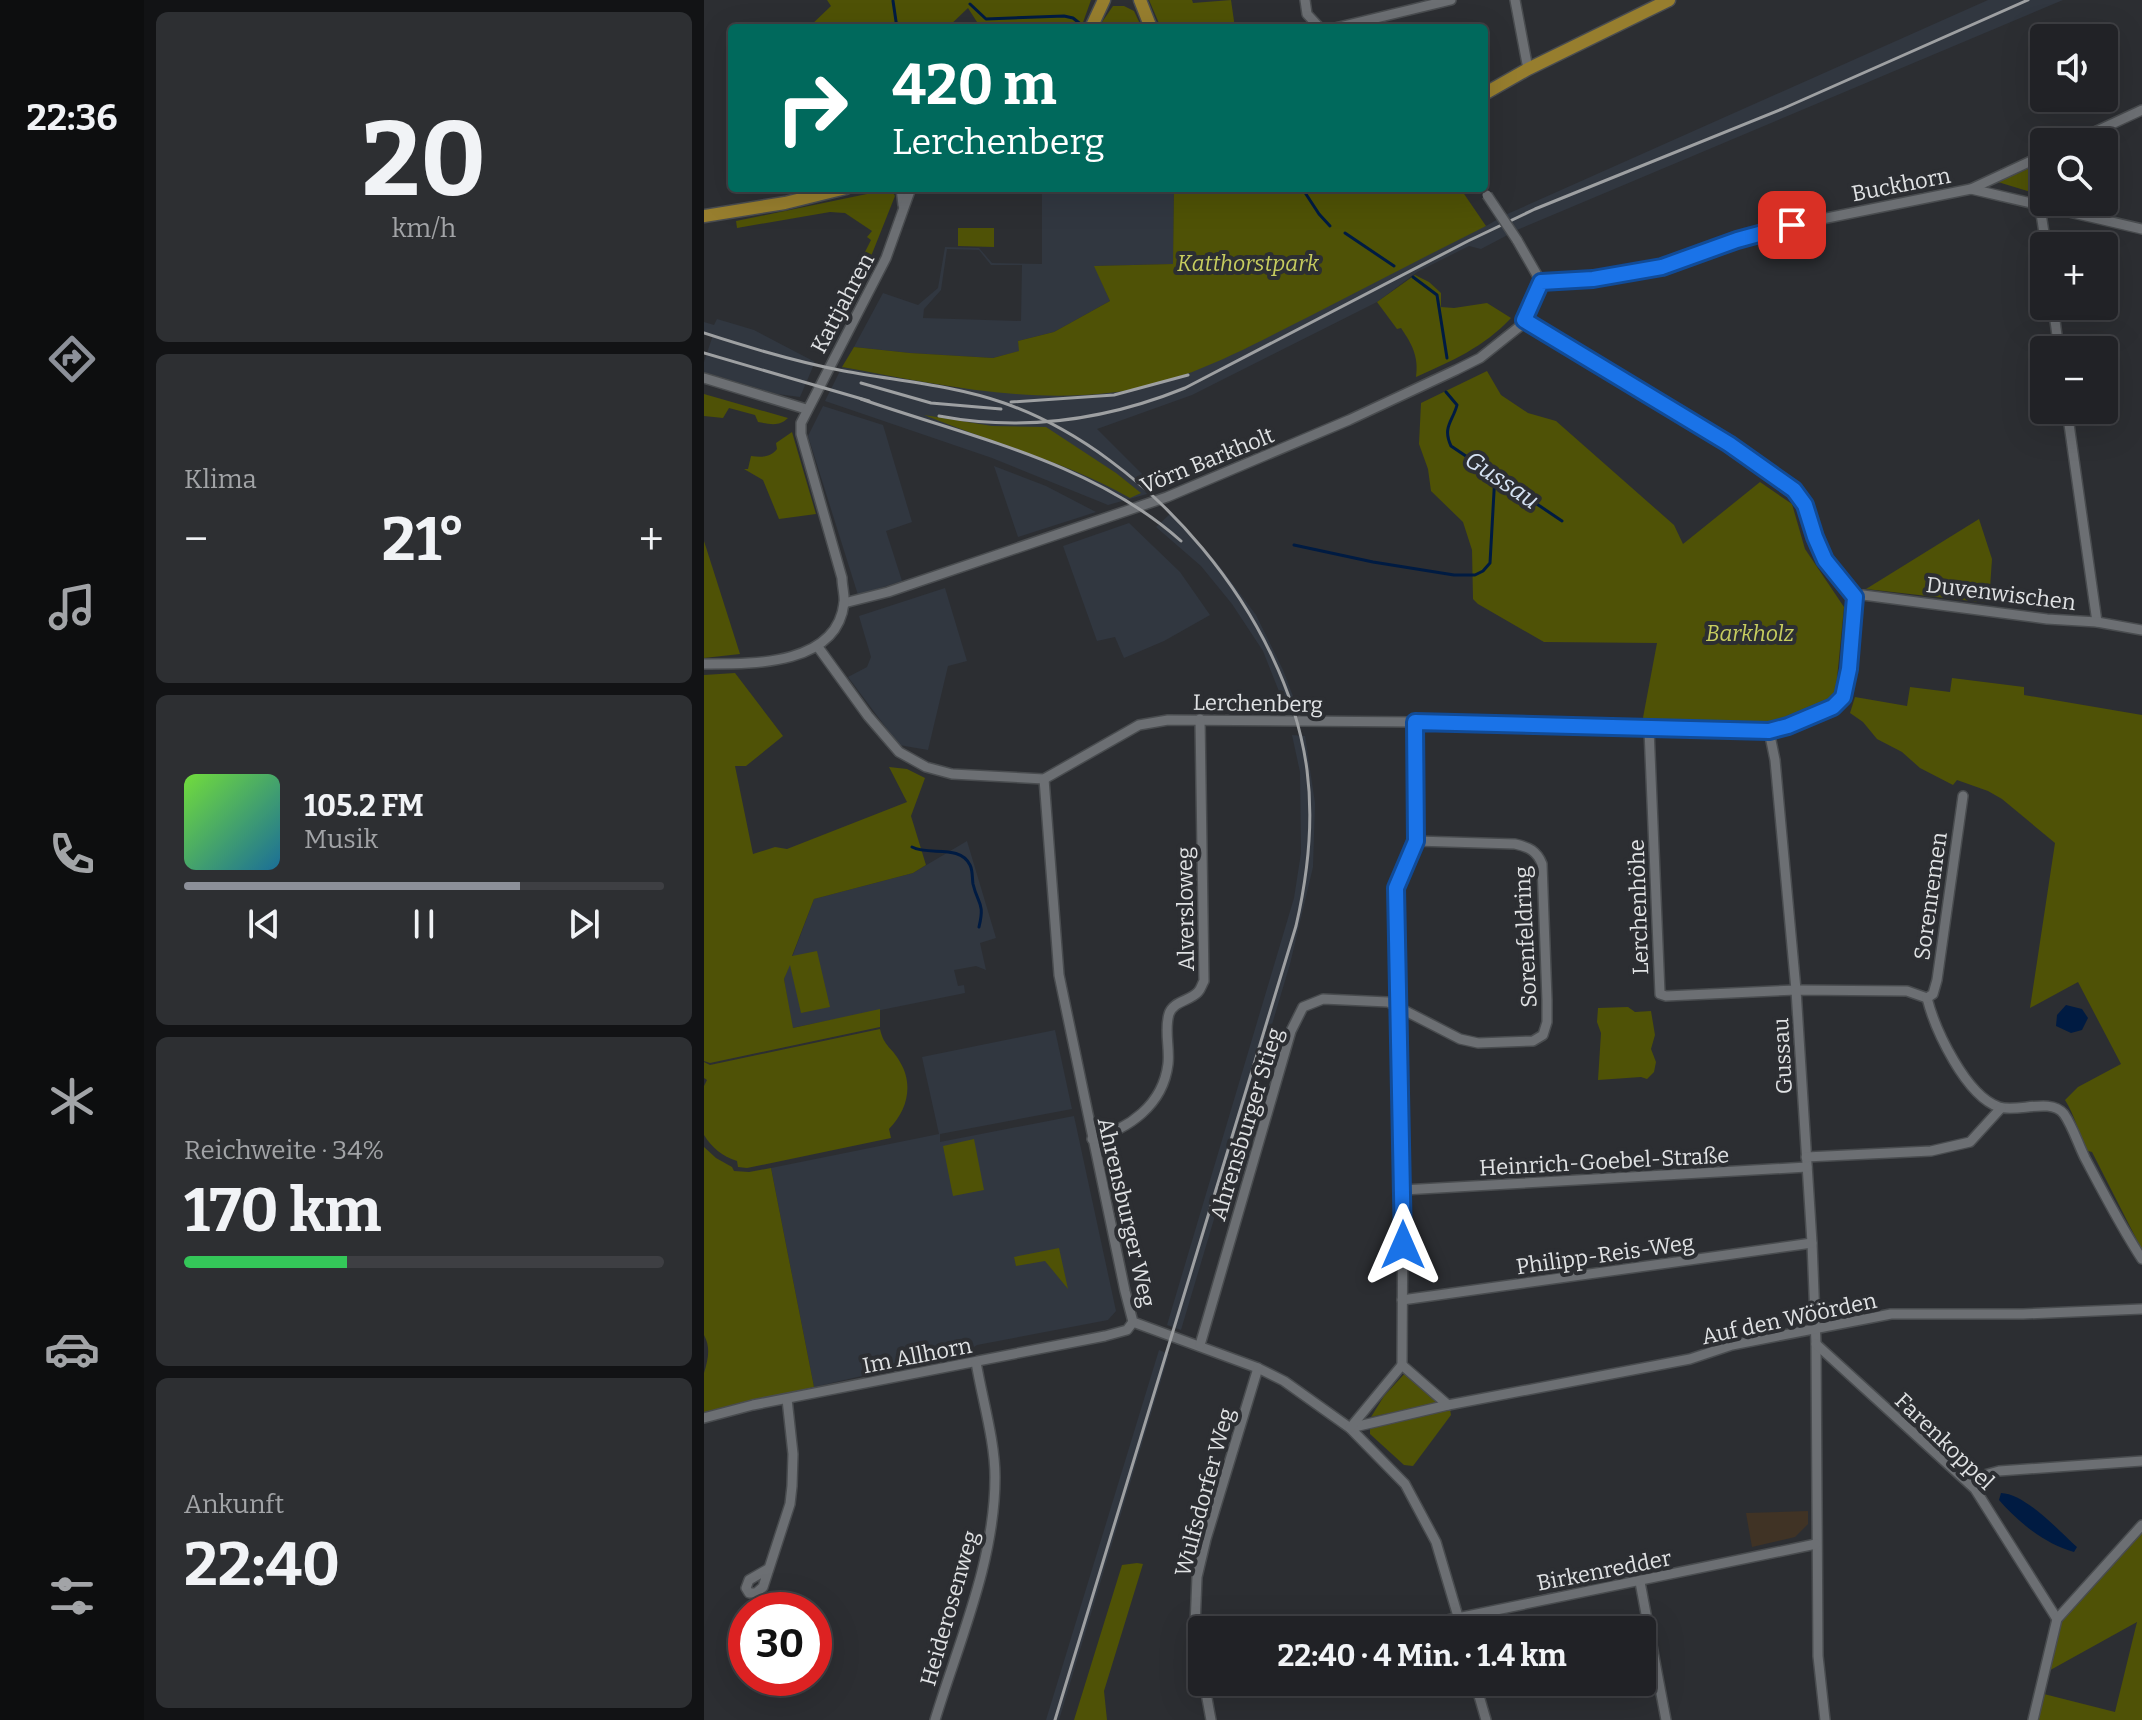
<!DOCTYPE html>
<html lang="de">
<head>
<meta charset="utf-8">
<style>
	:root { --surface:#212226; --page:#2d2f32; --text:#f1f3f6; --muted:#a2a4a7; --line:#3e3f43; --accent:#8c9099 }
	body { margin:0; font-family:Bitter,serif; background:var(--page); color:var(--text); height:100vh; display:flex; flex-direction:column; font-size:30px; white-space:nowrap }
	* { box-sizing:border-box; margin:0 }
	p { font-size:26px; color:var(--muted) }
	.icon { flex:none; width:44px; height:44px; fill:none; stroke:currentColor; stroke-width:2; stroke-linecap:round; stroke-linejoin:round }
	.map { position:relative; flex:1; overflow:hidden }
	.side { display:flex; flex-direction:column; gap:12px; padding:12px; background:#121315; width:560px }
	.side>* { flex:none }
	.guide { position:absolute; left:24px; top:24px; width:760px; height:168px; border-radius:8px; box-shadow:0 8px 32px #0002,0 0 0 2px var(--line); background:#00695c; color:#fff; overflow:hidden }
	.tools { position:absolute; left:1326px; top:24px; display:grid; gap:16px }
	.tools a { display:grid; place-items:center; width:88px; height:88px; border-radius:8px; background:var(--surface); box-shadow:0 8px 32px #0002,0 0 0 2px var(--line); font-size:40px }
	.speed { position:absolute; left:24px; top:1592px; display:flex; gap:16px; font-size:40px; font-weight:700; text-align:center }
	.speed>* { display:grid; place-content:center; width:104px; height:104px; border-radius:50%; background:var(--surface); box-shadow:0 8px 32px #0002,0 0 0 2px var(--line); line-height:1 }
	.speed .limit { border:12px solid #d22; background:#fff; color:#111 }
	.pin { position:absolute; display:grid; place-items:center; width:68px; height:68px; color:#fff; margin:-34px; border-radius:16px; box-shadow:0 4px 12px #0006 }
	.me { position:absolute; width:88px; margin:-44px; rotate:0deg; stroke-linejoin:round; filter:drop-shadow(0 0 6px #0008) }
	.turn { display:flex; align-items:center; gap:28px; height:168px; padding:0 32px; font-size:36px }
	.turn .icon { width:104px; height:104px; stroke-width:2.5 }
	.turn b { display:block; font-size:56px; line-height:68px }
	.big { font-size:60px; font-weight:700; line-height:1.1 }
	.side .card { flex:1; display:flex; flex-direction:column; justify-content:center; gap:12px; min-width:0; padding:0 28px; border-radius:12px; background:var(--page) }
	.side .dial { align-items:center; gap:0 }
	.dial b { font-size:104px; line-height:1 }
	.song { display:flex; align-items:center; gap:24px }
	.cover { width:96px; height:96px; border-radius:12px; background:linear-gradient(135deg,hsl(100 70% 55%),hsl(200 70% 35%)) }
	.played { height:8px; border-radius:4px; background:linear-gradient(90deg,var(--accent) 70%,var(--line) 70%) }
	.keys { display:flex; justify-content:space-around; direction:ltr }
	.heat { display:flex; justify-content:space-between; align-items:center; font-size:44px; direction:ltr }
	.charge { height:12px; border-radius:6px; background:linear-gradient(90deg,#34c759 34%,var(--line) 0) }
	.trip { position:absolute; left:484px; top:1616px; width:468px; height:80px; border-radius:8px; background:var(--surface); box-shadow:0 8px 32px #0002,0 0 0 2px var(--line); font-weight:700; line-height:80px; text-align:center }
	main { display:flex; flex:1; min-height:0 }
	.tabs { display:flex; flex-direction:column; width:144px; justify-content:space-around; align-items:center; background:#0d0e0f; color:var(--muted) }
	.tabs .icon { width:56px; height:56px }
	.tabs .current { color:var(--accent) }
	.tabs b { font-size:36px; color:var(--text) }
	.map>svg:first-child { display:block }
	.built { fill:#313740; fill-rule:evenodd }
	.industrial { fill:#403325 }
	.green { fill:#4f5206 }
	.water { fill:#001b42 }
	.lines { fill:none; stroke-linecap:round; stroke-linejoin:round }
	.stream { stroke:#001b42; stroke-width:3 }
	.minor-casing { stroke:#494c4f; stroke-width:12 }
	.major-casing { stroke:#494c4f; stroke-width:15 }
	.minor { stroke:#6c6f73; stroke-width:9 }
	.major { stroke:#977e2e; stroke-width:12 }
	.rail { stroke:#9ea0a2; stroke-width:3 }
	.minor-bridge-casing { stroke:#494c4f; stroke-width:12; stroke-linecap:butt }
	.minor-bridge { stroke:#6c6f73; stroke-width:9 }
	.route-casing { stroke:#114b97; stroke-width:20 }
	.route { stroke:#1a73e8; stroke-width:14 }
	.labels { text-anchor:middle; stroke-width:8; stroke-linejoin:round; paint-order:stroke }
	.street-label { font-size:22px; fill:#e0e2e4; stroke:#2c2e32 }
	.park-label { font-size:22px; font-style:italic; fill:#c7cd5f; stroke:#2c2e32 }
	.water-label { font-size:24px; font-style:italic; fill:#d5e2f3; stroke:#2c2e32 }
</style>
</head>
<body>
<main>
<nav class="tabs">
<b>22:36</b>
<svg class="icon current" aria-label="directions" viewBox="0 0 24 24"><path d="M12 3l9 9-9 9-9-9zM9 14v-3h6M13 9l2 2-2 2"/></svg>
<svg class="icon" aria-label="music" viewBox="0 0 24 24"><path d="M9 18V5l10-2v13"/><circle cx="6" cy="18" r="3"/><circle cx="16" cy="16" r="3"/></svg>
<svg class="icon" aria-label="phone" viewBox="0 0 24 24"><path d="M5 4h4l2 5-3 2q2 4 5 5l2-3 5 2v4C11 20 4 13 5 4z"/></svg>
<svg class="icon" aria-label="climate" viewBox="0 0 24 24"><path d="M12 3v18M4 7l16 10M4 17L20 7"/></svg>
<svg class="icon" aria-label="car" viewBox="0 0 24 24"><path d="M5 17H2v-5l4-1 3-4h7l3 4 3 1v5h-3M9 17h6M6 11h13"/><circle cx="7" cy="17" r="2"/><circle cx="17" cy="17" r="2"/></svg>
<svg class="icon" aria-label="filters" viewBox="0 0 24 24"><path d="M4 7h16M4 17h16"/><circle cx="9" cy="7" r="2"/><circle cx="15" cy="17" r="2"/></svg>
</nav>
<section class="side">
<div class="card dial"><b>20</b><p>km/h</p></div>
<div class="card"><p>Klima</p>
<div class="heat"><a>−</a><b class="big">21°</b><a>+</a></div>
</div>
<div class="card">
<div class="song"><i class="cover"></i><div><b>105.2 FM</b><p>Musik</p></div></div>
<div class="played"></div>
<div class="keys"><svg class="icon" aria-label="previous" viewBox="0 0 24 24"><path d="M18 5L8 12l10 7zM5 5v14"/></svg><svg class="icon" aria-label="pause" viewBox="0 0 24 24"><path d="M8 5v14M16 5v14"/></svg><svg class="icon" aria-label="next" viewBox="0 0 24 24"><path d="M6 5l10 7-10 7zM19 5v14"/></svg></div>
</div>
<div class="card"><p>Reichweite · 34%</p><b class="big">170 km</b><div class="charge"></div></div>
<div class="card"><p>Ankunft</p><b class="big">22:40</b></div>
</section>
<div class="map">
<svg width="1438" height="1720" viewBox="0 0 1438 1720">
	<rect width="100%" height="100%" fill="#2c2e32"/>
	<g class="built">
		<path d="M 1284,0 L 1359,0 L 813,230 L 777,249 L 765,246 L 713,272 L 673,302 L 488,395 L 393,429 L 442,478 L 450,492 L 404,505 L 288,458 L 121,401 L 138,367 L 254,388 L 782,226 L 801,215 Z"/>
		<path d="M 338,188 L 470,188 L 469,264 L 391,266 L 406,301 L 350,332 L 314,341 L 316,351 L 289,358 L 206,353 L 150,347 L 179,293 L 214,305 L 234,288 L 241,247 L 275,248 L 288,263 L 338,264 ZM 243,249 L 275,250 L 287,265 L 318,265 L 317,321 L 219,318 L 220,309 L 237,290 Z"/>
		<path d="M 13,319 L 50,330 L 111,362 L 96,397 L 73,394 L 0,372 L 0,362 L 9,335 L 0,332 L 0,322 L 10,325 Z"/>
		<path d="M 119,406 L 179,425 L 208,522 L 182,531 L 198,581 L 154,595 L 104,436 Z"/>
		<path d="M 290,466 L 342,486 L 392,512 L 314,537 Z"/>
		<path d="M 467,513 L 513,563 L 552,615 L 579,670 L 595,712 L 584,714 L 559,651 L 528,604 L 497,566 L 452,527 Z"/>
		<path d="M 425,523 L 476,572 L 506,615 L 460,641 L 420,658 L 411,637 L 393,641 L 359,546 Z"/>
		<path d="M 241,588 L 263,661 L 244,666 L 224,750 L 195,745 L 144,677 L 163,667 L 167,657 L 155,616 Z"/>
		<path d="M 588,735 L 601,736 L 611,803 L 609,867 L 586,964 L 477,1330 L 463,1325 L 590,898 L 597,853 L 596,772 Z"/>
		<path d="M 263,841 L 292,938 L 276,943 L 282,970 L 272,966 L 250,970 L 254,986 L 260,985 L 261,993 L 88,1028 L 80,979 L 110,899 L 209,873 Z"/>
		<path d="M 351,1030 L 368,1109 L 236,1134 L 236,1142 L 370,1116 L 412,1311 L 404,1320 L 273,1345 L 262,1352 L 110,1387 L 67,1168 L 235,1134 L 218,1057 Z"/>
		<path d="M 455,1350 L 465,1354 L 355,1720 L 342,1720 Z"/>
	</g>
	<path class="industrial" d="M 1104,1511 L 1104,1524 L 1091,1537 L 1048,1547 L 1042,1513 Z"/>
	<g class="green">
		<path d="M 123,0 L 387,0 L 377,28 L 291,28 L 288,24 L 273,22 L 264,8 L 243,28 L 104,28 L 127,6 Z"/>
		<path d="M 445,0 L 488,0 L 489,3 L 527,0 L 531,28 L 457,28 Z"/>
		<path d="M 409,6 L 420,6 L 430,11 L 438,28 L 394,28 Z"/>
		<path d="M 1340,162 L 1340,196 L 1294,182 Z"/>
		<path d="M 470,188 L 756,188 L 782,226 C 724,255 666,285 608,315 C 544,347 477,386 404,393 C 314,403 227,383 138,367 L 150,347 L 206,353 L 289,358 L 315,351 L 314,341 L 350,332 L 406,301 L 390,266 L 469,264 Z"/>
		<path d="M 187,189 L 191,196 L 160,274 L 152,270 L 167,240 L 163,237 L 168,231 L 141,213 L 126,212 L 33,228 L 32,221 Z"/>
		<path d="M 254,228 L 290,228 L 290,247 L 254,246 Z"/>
		<path d="M 711,275 L 725,282 L 737,293 L 737,307 L 750,308 L 783,303 L 807,318 C 780,347 748,361 712,377 C 715,357 708,344 697,328 L 693,329 L 673,302 Z"/>
		<path d="M 783,371 L 797,395 L 824,413 L 852,421 L 970,525 L 979,544 L 1056,482 L 1088,504 L 1101,549 L 1140,607 L 1131,699 L 1070,726 L 938,723 L 953,643 L 840,642 L 774,604 L 769,599 L 768,550 L 759,522 L 727,491 L 724,469 L 715,444 L 717,403 Z"/>
		<path d="M 0,394 L 84,418 C 75,427 66,424 54,422 L 51,415 L 25,408 L 19,418 L 0,416 Z"/>
		<path d="M 220,415 L 288,426 L 342,427 L 412,473 L 437,493 L 426,498 C 361,461 289,443 220,415 Z"/>
		<path d="M 88,432 L 112,514 L 75,519 L 59,480 L 40,469 L 44,469 L 47,456 C 57,457 66,458 73,449 L 72,443 Z"/>
		<path d="M 1275,519 L 1288,559 L 1285,603 L 1162,589 Z"/>
		<path d="M 0,541 L 36,654 L 0,658 Z"/>
		<path d="M 31,673 L 79,736 L 42,766 L 31,766 L 49,854 L 71,847 L 83,849 L 203,802 L 185,767 L 203,769 L 221,778 L 207,816 L 222,865 L 209,873 L 110,899 L 88,956 L 113,951 L 126,1007 L 97,1013 L 86,965 L 80,979 L 89,1028 L 176,1009 L 176,1027 L 6,1063 L 0,1061 L 0,675 Z"/>
		<path d="M 1248,678 L 1320,687 L 1320,695 L 1438,715 L 1438,1250 L 1388,1152 L 1384,1151 C 1375,1134 1371,1116 1361,1100 L 1374,1087 L 1417,1064 L 1374,982 L 1326,1008 L 1351,843 L 1298,799 L 1284,791 L 1253,780 L 1249,785 L 1216,768 L 1198,752 L 1173,739 L 1159,722 L 1146,713 L 1151,697 L 1203,706 L 1206,687 L 1246,692 Z"/>
		<path d="M 924,1007 L 931,1012 L 947,1011 L 951,1035 L 947,1049 L 952,1062 L 950,1072 L 943,1079 L 937,1077 L 894,1080 L 897,1033 L 893,1022 L 894,1008 Z"/>
		<path d="M 176,1029 C 180,1047 188,1047 196,1062 C 210,1085 203,1111 185,1129 L 187,1138 L 43,1168 L 34,1167 L 33,1161 C 18,1156 8,1148 0,1135 L 0,1086 L 3,1080 L 0,1078 L 0,1062 L 6,1065 Z"/>
		<path d="M 270,1139 L 280,1190 L 249,1196 L 239,1146 Z"/>
		<path d="M 0,1147 L 12,1158 L 28,1167 L 30,1171 L 45,1172 L 67,1168 L 110,1387 L 0,1414 C 0,1401 0,1385 0,1373 C 4,1360 7,1348 0,1335 Z"/>
		<path d="M 355,1248 L 364,1289 L 341,1261 L 312,1266 L 310,1257 Z"/>
		<path d="M 703,1371 L 743,1401 L 667,1417 L 680,1396 Z"/>
		<path d="M 746,1409 L 747,1415 L 709,1466 L 700,1465 L 666,1434 L 666,1425 Z"/>
		<path d="M 1438,1525 L 1438,1720 L 1329,1720 L 1336,1693 L 1411,1712 L 1433,1622 L 1341,1673 L 1353,1619 Z"/>
		<path d="M 433,1563 L 439,1564 L 400,1691 L 403,1720 L 370,1720 L 418,1565 Z"/>
	</g>
	<g class="water">
		<path d="M 1362,1005 L 1378,1009 L 1384,1018 L 1378,1030 L 1367,1033 L 1352,1026 L 1353,1015 Z"/>
		<path d="M 1297,1493 C 1322,1494 1355,1531 1373,1547 L 1370,1552 C 1341,1544 1314,1522 1295,1500 Z"/>
	</g>
	<g class="lines">
		<g class="stream">
			<path d="M 189,1 L 193,28"/>
			<path d="M 266,4 L 282,19 L 360,16 L 369,18 L 379,26"/>
			<path d="M 598,188 L 615,214 L 626,226"/>
			<path d="M 641,233 L 690,266"/>
			<path d="M 709,277 L 733,295 L 743,358"/>
			<path d="M 742,392 L 753,405 C 749,421 738,427 747,446 L 858,521"/>
			<path d="M 590,545 L 669,562 L 750,575 L 771,575 L 779,571 L 786,563 L 791,474"/>
			<path d="M 208,847 C 225,856 256,844 266,865 C 269,871 268,878 269,884 C 274,905 281,902 275,927"/>
		</g>
		<g class="minor-casing">
			<g id="minor">
				<path d="M 601,0 L 603,14 L 616,28"/>
				<path d="M 811,0 L 824,69"/>
				<path d="M 631,28 L 747,0"/>
				<path d="M 1369,142 L 1438,110"/>
				<path d="M 197,188 L 199,205"/>
				<path d="M 1267,189 L 1438,229"/>
				<path d="M 1336,207 L 1342,246"/>
				<path d="M 813,240 L 837,282"/>
				<path d="M 837,282 L 889,279 L 958,267 L 1033,240 L 1088,225 L 1267,189 L 1340,155"/>
				<path d="M 1349,306 L 1355,350"/>
				<path d="M 0,378 L 102,409"/>
				<path d="M 1363,410 L 1393,622"/>
				<path d="M 1151,597 L 1159,595 L 1343,619 L 1393,622 L 1438,630"/>
				<path d="M 140,603 L 184,592 L 463,497 L 645,420 L 752,370 L 776,358 L 815,327 L 829,304 L 837,282"/>
				<path d="M 114,647 L 164,716 L 195,752 L 222,767 L 248,774 L 340,779 L 435,725 L 464,720 L 711,722 L 1065,731 C 1082,726 1130,713 1139,697 C 1148,681 1150,618 1151,597 L 1121,560 L 1111,537 L 1101,505 L 1090,490 L 1025,444 L 820,320"/>
				<path d="M 0,664 C 47,664 133,666 140,603 C 141,596 138,586 138,578 L 97,434 L 97,423 L 182,258 L 207,188"/>
				<path d="M 945,729 L 956,994 L 962,996 L 1092,990 L 1203,991 L 1223,998"/>
				<path d="M 1065,731 L 1071,760 L 1092,990 L 1108,1243 L 1112,1344 L 1114,1656 L 1121,1720"/>
				<path d="M 340,779 L 355,975 L 421,1291 L 429,1322 L 554,1368 L 580,1381 L 646,1428 L 701,1484 L 732,1542 L 758,1630"/>
				<path d="M 1223,998 C 1231,1030 1262,1096 1295,1107 C 1313,1113 1347,1097 1360,1114 C 1369,1127 1374,1144 1381,1158 C 1399,1192 1417,1227 1438,1259"/>
				<path d="M 1223,998 L 1229,994 L 1233,980 L 1259,796"/>
				<path d="M 388,1139 C 425,1129 459,1105 464,1064 C 466,1048 460,1030 465,1014 C 469,1001 486,1001 494,992 C 497,989 498,984 500,981 L 496,719"/>
				<path d="M 1102,1157 L 1227,1151 L 1266,1142 L 1297,1108"/>
				<path d="M 699,1190 L 1103,1167"/>
				<path d="M 698,1300 L 1108,1243"/>
				<path d="M 1112,1344 L 1271,1489 L 1353,1619"/>
				<path d="M 496,1345 L 587,1031 L 599,1007 L 619,999 L 684,1002 L 756,1039 L 774,1043 L 829,1041 L 839,1035 L 843,1022 L 843,1000 L 838,864 C 833,851 825,847 811,844 L 712,841"/>
				<path d="M 698,1365 L 699,1190 L 692,888 L 712,841 L 711,722"/>
				<path d="M 0,1418 L 49,1405 L 401,1336 L 423,1330 L 429,1322"/>
				<path d="M 646,1428 L 744,1405 L 986,1359 L 1028,1345 L 1187,1314 L 1319,1314 L 1438,1309"/>
				<path d="M 646,1428 L 698,1365 L 744,1405"/>
				<path d="M 1262,1480 L 1295,1471 L 1438,1461"/>
				<path d="M 64,1569 L 45,1580 L 42,1588 L 45,1593 L 52,1593 L 59,1587 L 86,1504 L 88,1486 L 89,1454 L 83,1399"/>
				<path d="M 936,1582 L 962,1720"/>
				<path d="M 695,1630 L 1112,1544"/>
				<path d="M 498,1674 L 491,1626 L 493,1577 L 502,1539 L 554,1368"/>
				<path d="M 500,1682 L 507,1720"/>
				<path d="M 771,1682 L 782,1720"/>
				<path d="M 231,1720 C 255,1641 291,1561 291,1477 C 291,1441 278,1398 272,1362"/>
				<path d="M 1329,1720 L 1353,1619 L 1438,1525"/>
			</g>
		</g>
		<g class="major-casing">
			<g id="major">
				<path d="M 436,0 L 447,28"/>
				<path d="M 387,28 L 400,0"/>
				<path d="M 780,94 L 824,69 L 965,0"/>
				<path d="M 0,216 L 81,203 L 142,188"/>
			</g>
		</g>
		<use href="#minor" class="minor"/>
		<use href="#major" class="major"/>
		<g class="rail">
			<path d="M 0,333 C 46,348 93,362 140,371 C 194,381 248,385 300,403 C 445,454 583,617 603,770 C 610,823 604,874 592,926 L 351,1720"/>
			<path d="M 0,353 L 165,401"/>
			<path d="M 157,383 L 227,403 L 297,409"/>
			<path d="M 157,399 C 266,437 389,462 477,541"/>
			<path d="M 307,402 L 410,395 L 484,375"/>
			<path d="M 235,416 C 320,432 402,420 481,388 L 764,241 L 831,209 L 1078,109 L 1324,0"/>
		</g>
		<g class="minor-bridge-casing">
			<path id="minor-bridge" d="M 783,195 L 813,240"/>
		</g>
		<use href="#minor-bridge" class="minor-bridge"/>
	</g>
	<g class="lines">
		<g class="route-casing">
			<path id="route" d="M 699,1245 L 692,888 L 712,841 L 711,722 L 1065,731 L 1084,726 L 1129,707 L 1139,697 L 1145,669 L 1151,597 L 1121,560 L 1111,537 L 1101,505 L 1090,490 L 1025,444 L 820,320 L 837,282 L 889,279 L 958,267 L 1033,240 L 1088,225"/>
		</g>
		<use href="#route" class="route"/>
	</g>
	<g class="labels">
		<g class="street-label">
			<text transform="translate(1197 184) rotate(-11)" y="8">Buckhorn</text>
			<text transform="translate(138 303) rotate(-62)" y="8">Kattjahren</text>
			<text transform="translate(503 460) rotate(-22)" y="8">Vörn Barkholt</text>
			<text transform="translate(1297 593) rotate(7)" y="8">Duvenwischen</text>
			<text transform="translate(554 703) rotate(1)" y="8">Lerchenberg</text>
			<text transform="translate(1226 896) rotate(-82)" y="8">Sorenremen</text>
			<text transform="translate(934 907) rotate(-92)" y="8">Lerchenhöhe</text>
			<text transform="translate(481 909) rotate(-91)" y="8">Alversloweg</text>
			<text transform="translate(821 937) rotate(-93)" y="8">Sorenfeldring</text>
			<text transform="translate(1078 1056) rotate(-93)" y="8">Gussau</text>
			<text transform="translate(542 1124) rotate(-73)" y="8">Ahrensburger Stieg</text>
			<text transform="translate(900 1161) rotate(-3)" y="8">Heinrich-Goebel-Straße</text>
			<text transform="translate(423 1212) rotate(77)" y="8">Ahrensburger Weg</text>
			<text transform="translate(901 1254) rotate(-8)" y="8">Philipp-Reis-Weg</text>
			<text transform="translate(1085 1318) rotate(-12)" y="8">Auf den Wöörden</text>
			<text transform="translate(213 1355) rotate(-11)" y="8">Im Allhorn</text>
			<text transform="translate(1241 1441) rotate(44)" y="8">Farenkoppel</text>
			<text transform="translate(500 1492) rotate(-75)" y="8">Wulfsdorfer Weg</text>
			<text transform="translate(900 1570) rotate(-11)" y="8">Birkenredder</text>
			<text transform="translate(245 1608) rotate(-74)" y="8">Heiderosenweg</text>
		</g>
		<g class="park-label">
			<text x="544" y="271">Katthorstpark</text>
			<text x="1046" y="641">Barkholz</text>
		</g>
		<g class="water-label">
			<text transform="translate(798 480) rotate(34)" y="8">Gussau</text>
		</g>
	</g>
</svg>
<div class="tools">
<a><svg class="icon" aria-label="sound" viewBox="0 0 24 24"><path d="M4 9h4l5-4v14l-5-4H4zM17 9q2 3 0 6"/></svg></a>
<a><svg class="icon" aria-label="search" viewBox="0 0 24 24"><circle cx="10" cy="10" r="6"/><path d="M15 15l6 6"/></svg></a>
<a>+</a>
<a>−</a>
</div>
<div class="speed"><div class="limit">30</div></div>
<div class="pin" style="left:1088px;top:225px;background:#d93025"><svg class="icon" aria-label="arrive" viewBox="0 0 24 24"><path d="M6 21V4h12l-3 4 3 4H6"/></svg></div>
<svg class="me" style="left:699px;top:1245px" viewBox="-20 -20 40 40"><path d="M0-17L14 15 0 8-14 15z" fill="#1a73e8" stroke="#fff" stroke-width="4"/></svg>
<div class="trip">22:40 · 4 Min. · 1.4 km</div>
<div class="guide">
<div class="turn"><svg class="icon" aria-label="right" viewBox="0 0 24 24"><path d="M7 20v-9h11M14 6l5 5-5 5"/></svg><div><b>420 m</b>Lerchenberg</div></div>
</div>
</div>
</main>
</body>
</html>
